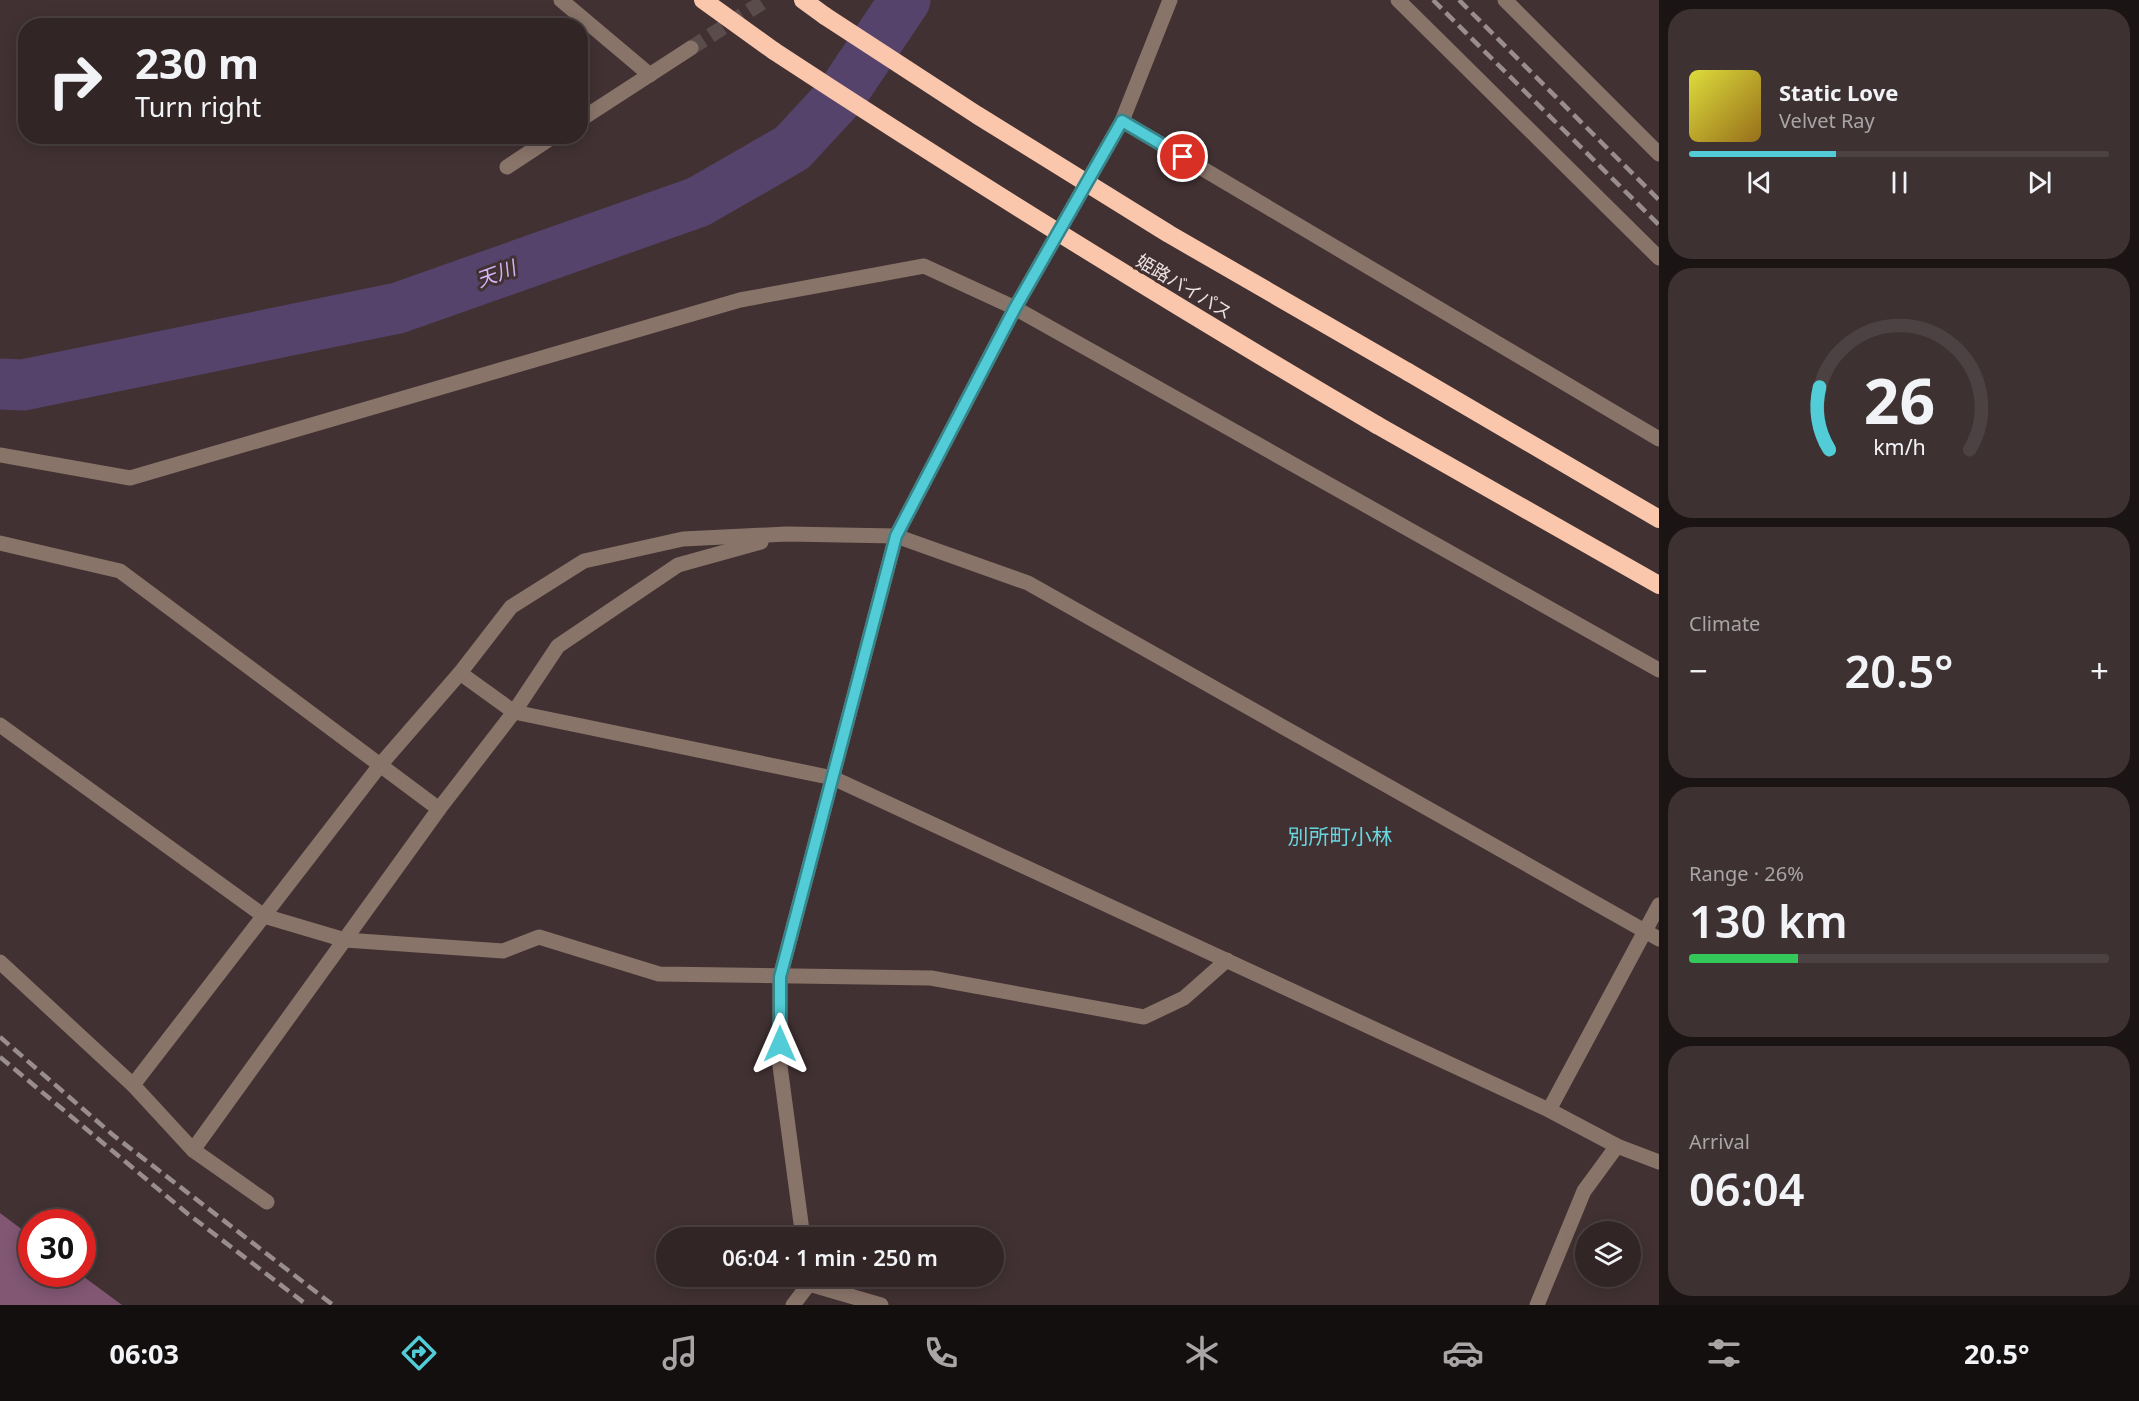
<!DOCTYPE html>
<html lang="en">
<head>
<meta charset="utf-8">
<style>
	:root { --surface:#312526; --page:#3d3132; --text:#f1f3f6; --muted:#a8a5a7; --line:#4c4243; --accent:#52ccd6 }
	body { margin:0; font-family:"Noto Sans","Noto Sans JP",sans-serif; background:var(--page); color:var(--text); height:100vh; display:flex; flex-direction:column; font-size:22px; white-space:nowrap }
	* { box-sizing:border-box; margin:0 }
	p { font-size:20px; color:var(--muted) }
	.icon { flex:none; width:33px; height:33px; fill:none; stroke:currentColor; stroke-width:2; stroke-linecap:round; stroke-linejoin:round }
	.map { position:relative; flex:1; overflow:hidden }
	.drawer { display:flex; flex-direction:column; gap:9px; padding:9px; background:#1b1415; width:480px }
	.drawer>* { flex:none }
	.hud { position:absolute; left:18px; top:18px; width:570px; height:126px; border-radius:24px; box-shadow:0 3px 15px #0003,0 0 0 2px var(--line); background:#312526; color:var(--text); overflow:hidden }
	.buttons { position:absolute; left:1575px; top:1221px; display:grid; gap:12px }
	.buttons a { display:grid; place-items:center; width:66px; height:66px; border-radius:50%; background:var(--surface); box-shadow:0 3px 15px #0003,0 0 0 2px var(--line); font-size:30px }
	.speed { position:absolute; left:18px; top:1209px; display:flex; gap:12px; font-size:30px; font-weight:700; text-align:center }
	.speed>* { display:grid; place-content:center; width:78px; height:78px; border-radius:50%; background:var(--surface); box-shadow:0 3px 15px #0003,0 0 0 2px var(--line); line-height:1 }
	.speed .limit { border:9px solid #d22; background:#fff; color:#111 }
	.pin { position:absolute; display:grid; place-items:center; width:51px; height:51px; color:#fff; margin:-26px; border:3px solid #fff; border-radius:50%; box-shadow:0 2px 6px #0007 }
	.me { position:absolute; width:66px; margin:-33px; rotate:0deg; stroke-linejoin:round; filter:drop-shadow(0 0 4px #0008) }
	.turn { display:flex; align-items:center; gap:21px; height:126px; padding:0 18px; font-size:27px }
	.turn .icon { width:78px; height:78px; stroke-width:2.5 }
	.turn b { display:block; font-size:42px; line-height:51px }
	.big { font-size:45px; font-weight:600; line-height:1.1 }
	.drawer .tile { flex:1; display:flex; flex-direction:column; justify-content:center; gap:9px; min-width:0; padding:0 21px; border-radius:24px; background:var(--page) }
	.drawer .dial { align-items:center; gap:0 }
	.dial svg { height:156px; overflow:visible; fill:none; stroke:var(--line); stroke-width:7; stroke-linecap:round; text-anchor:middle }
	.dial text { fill:var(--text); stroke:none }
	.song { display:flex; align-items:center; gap:18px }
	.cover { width:72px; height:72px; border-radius:9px; background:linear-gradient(135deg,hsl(60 70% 55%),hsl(40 70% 35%)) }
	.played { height:6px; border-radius:3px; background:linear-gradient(90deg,var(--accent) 35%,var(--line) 35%) }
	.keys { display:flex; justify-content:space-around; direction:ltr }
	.heat { display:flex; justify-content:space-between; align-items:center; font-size:33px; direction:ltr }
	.charge { height:9px; border-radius:4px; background:linear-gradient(90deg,#34c759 26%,var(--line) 0) }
	.trip { position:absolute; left:656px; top:1227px; width:348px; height:60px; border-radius:30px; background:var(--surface); box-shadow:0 3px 15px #0003,0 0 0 2px var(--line); font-weight:600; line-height:60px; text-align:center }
	.menu { display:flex; height:96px; justify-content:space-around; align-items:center; background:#140f0f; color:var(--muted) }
	.menu .icon { width:42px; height:42px }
	.menu .selected { color:var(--accent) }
	.menu b { font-size:27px; color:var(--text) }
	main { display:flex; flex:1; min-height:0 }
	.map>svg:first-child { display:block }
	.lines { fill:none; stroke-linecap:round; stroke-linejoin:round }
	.river { stroke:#56436b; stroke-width:51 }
	.building { fill:#825774 }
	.minor-tunnel { stroke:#5b4c4c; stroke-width:15; stroke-dasharray:15 8; stroke-linecap:butt }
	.minor { stroke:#897469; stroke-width:15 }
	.highway { stroke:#fbc7ac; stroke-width:18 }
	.rail { stroke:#9a8d8d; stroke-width:4.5; stroke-dasharray:12 6; stroke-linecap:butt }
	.highway-bridge { stroke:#fbc7ac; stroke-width:18 }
	.route-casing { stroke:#35858b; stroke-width:15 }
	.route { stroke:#52ccd6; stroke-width:10 }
	.labels { text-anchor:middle; stroke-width:6; stroke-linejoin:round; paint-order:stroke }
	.street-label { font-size:18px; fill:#ece2e2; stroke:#413132 }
	.water-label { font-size:20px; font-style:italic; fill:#d3b3f7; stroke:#413132 }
	.quarter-label { font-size:21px; fill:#69d5de; stroke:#413132 }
</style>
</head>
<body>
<main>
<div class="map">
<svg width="1659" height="1305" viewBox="0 0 1659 1305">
	<rect width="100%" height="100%" fill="#413132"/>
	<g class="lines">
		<path class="river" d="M 0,384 L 23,385 L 398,308 L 698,202 L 792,148 L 842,94 L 905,0"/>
	</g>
	<path class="building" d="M 0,1213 L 32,1237 L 32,1274 L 80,1274 L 122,1305 L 0,1305 Z"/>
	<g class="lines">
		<path class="minor-tunnel" d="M 691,48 L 766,0"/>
		<g class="minor">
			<path d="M 561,0 L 650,75"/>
			<path d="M 1398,0 L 1659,258"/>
			<path d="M 1505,0 L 1659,154"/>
			<path d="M 580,120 L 691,48"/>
			<path d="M 1122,121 L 1659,439"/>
			<path d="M 507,167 L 554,136"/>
			<path d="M 0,455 L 130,478 L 740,300 L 924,266 L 1015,308 L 1659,670"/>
			<path d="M 0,543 L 120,571 L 439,809"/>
			<path d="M 460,673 L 514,712 L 833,778 L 1549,1110 L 1617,1146 L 1659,1162"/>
			<path d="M 0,725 L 264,916 L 345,940 L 503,951 L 539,937 L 659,974 L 931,978 L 1144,1017 L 1184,998 L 1227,960"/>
			<path d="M 0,962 L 133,1085 L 193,1150 L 267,1202"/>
			<path d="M 133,1085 L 381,764 L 460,673 L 511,607 L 584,561 L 683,539 L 787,534 L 896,536 L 1028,583 L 1659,939"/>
			<path d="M 1549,1110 L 1659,905"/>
			<path d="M 193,1150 L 439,809 L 514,712 L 558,646 L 678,565 L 761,542"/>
			<path d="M 803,1238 L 780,1066 L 780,977 L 896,536 L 1015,308 L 1122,121 L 1170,0"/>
			<path d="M 809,1284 L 881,1305"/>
			<path d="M 793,1305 L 809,1284 L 809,1276"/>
			<path d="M 1537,1305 L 1584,1191 L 1617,1146"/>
		</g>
		<g class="highway">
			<path d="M 703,0 L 774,51"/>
			<path d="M 803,0 L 825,16"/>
			<path d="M 1408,372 L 1659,519"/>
			<path d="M 1377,425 L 1659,585"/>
		</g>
		<g class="rail">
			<path d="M 1433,0 L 1659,225"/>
			<path d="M 1459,0 L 1659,200"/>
			<path d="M 0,1037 L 113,1135 L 333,1305"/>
			<path d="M 0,1057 L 188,1214 L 307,1305"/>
		</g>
		<g class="highway-bridge">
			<path d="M 825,16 L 977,115 L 1169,234 L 1408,372"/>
			<path d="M 774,51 C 972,181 1173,305 1377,425"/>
		</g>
	</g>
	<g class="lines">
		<g class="route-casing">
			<path id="route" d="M 780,1044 L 780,977 L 896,536 L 1015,308 L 1122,121 L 1183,157"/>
		</g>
		<use href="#route" class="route"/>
	</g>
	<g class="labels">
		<g class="street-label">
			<text transform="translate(1184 287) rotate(31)" y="6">姫路バイパス</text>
		</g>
		<g class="water-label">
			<text transform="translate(496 274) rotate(-20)" y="7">天川</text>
		</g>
		<g class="quarter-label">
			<text x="1340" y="844">別所町小林</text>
		</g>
	</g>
</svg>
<div class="buttons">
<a><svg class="icon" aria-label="layers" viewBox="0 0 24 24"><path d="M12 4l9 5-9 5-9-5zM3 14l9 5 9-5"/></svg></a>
</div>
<div class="speed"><div class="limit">30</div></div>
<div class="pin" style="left:1183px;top:157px;background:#d93025"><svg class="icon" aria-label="arrive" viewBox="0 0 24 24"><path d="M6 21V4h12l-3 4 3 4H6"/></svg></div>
<svg class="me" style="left:780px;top:1044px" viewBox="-20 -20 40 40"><path d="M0-17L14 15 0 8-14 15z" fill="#52ccd6" stroke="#fff" stroke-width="4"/></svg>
<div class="trip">06:04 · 1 min · 250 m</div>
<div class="hud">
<div class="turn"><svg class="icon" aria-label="right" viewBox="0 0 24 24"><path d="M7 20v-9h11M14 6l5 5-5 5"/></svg><div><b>230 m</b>Turn right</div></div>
</div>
</div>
<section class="drawer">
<div class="tile">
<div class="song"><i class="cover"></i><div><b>Static Love</b><p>Velvet Ray</p></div></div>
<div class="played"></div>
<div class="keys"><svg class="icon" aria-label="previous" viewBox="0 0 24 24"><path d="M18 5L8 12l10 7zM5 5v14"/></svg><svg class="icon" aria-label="pause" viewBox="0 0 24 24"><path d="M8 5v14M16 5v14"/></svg><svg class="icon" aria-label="next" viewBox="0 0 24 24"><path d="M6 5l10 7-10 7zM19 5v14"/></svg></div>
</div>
<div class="tile dial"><svg viewBox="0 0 100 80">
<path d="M14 69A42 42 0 1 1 86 69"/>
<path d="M14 69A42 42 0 0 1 9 37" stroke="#52ccd6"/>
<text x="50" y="56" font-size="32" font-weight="700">26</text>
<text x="50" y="72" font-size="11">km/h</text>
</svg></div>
<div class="tile"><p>Climate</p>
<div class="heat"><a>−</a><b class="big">20.5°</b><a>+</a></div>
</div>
<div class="tile"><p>Range · 26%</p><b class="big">130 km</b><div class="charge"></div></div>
<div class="tile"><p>Arrival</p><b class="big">06:04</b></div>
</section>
</main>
<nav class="menu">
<b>06:03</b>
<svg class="icon selected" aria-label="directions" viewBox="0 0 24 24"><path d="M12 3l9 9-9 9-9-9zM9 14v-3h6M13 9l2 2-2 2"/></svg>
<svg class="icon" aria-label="music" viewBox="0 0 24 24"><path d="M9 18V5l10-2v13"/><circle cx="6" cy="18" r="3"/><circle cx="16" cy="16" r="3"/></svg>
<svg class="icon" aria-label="phone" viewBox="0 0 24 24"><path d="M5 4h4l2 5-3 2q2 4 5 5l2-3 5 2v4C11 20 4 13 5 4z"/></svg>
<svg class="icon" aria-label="climate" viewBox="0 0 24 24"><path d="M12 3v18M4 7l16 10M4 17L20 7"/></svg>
<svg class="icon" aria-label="car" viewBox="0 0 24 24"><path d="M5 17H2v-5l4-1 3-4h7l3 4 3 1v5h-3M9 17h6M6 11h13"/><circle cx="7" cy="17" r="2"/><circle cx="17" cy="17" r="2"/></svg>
<svg class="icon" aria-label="filters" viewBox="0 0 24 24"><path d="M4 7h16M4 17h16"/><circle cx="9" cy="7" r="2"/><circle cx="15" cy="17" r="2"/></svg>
<b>20.5°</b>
</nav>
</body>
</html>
